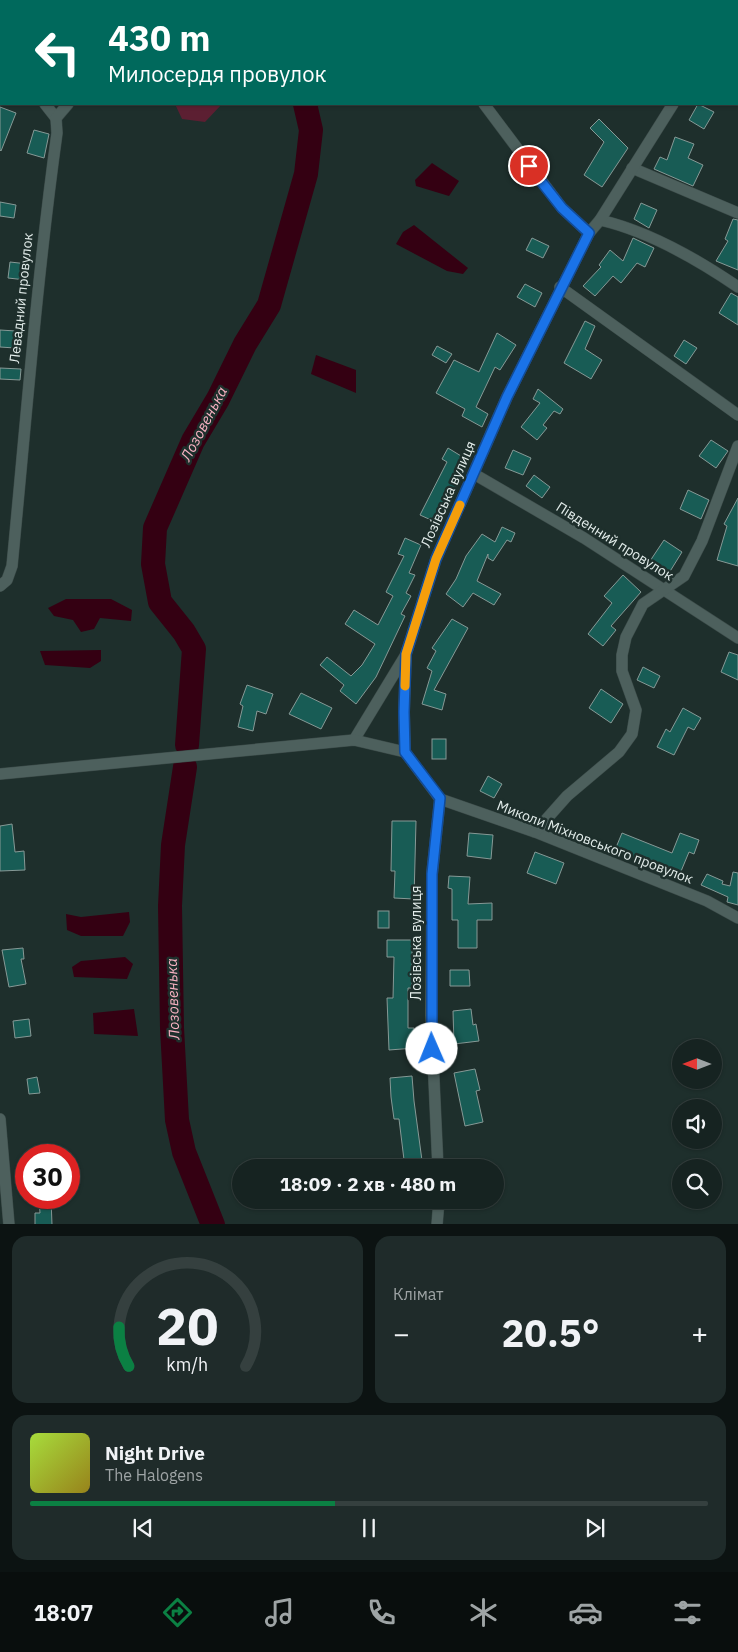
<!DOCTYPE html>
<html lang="uk">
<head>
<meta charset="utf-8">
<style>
	:root { --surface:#162321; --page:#1f2b2a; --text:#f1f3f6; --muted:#9ea4a5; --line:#35403f; --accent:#0b8043 }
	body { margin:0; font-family:"IBM Plex Sans",sans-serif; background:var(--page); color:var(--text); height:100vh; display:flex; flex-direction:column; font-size:19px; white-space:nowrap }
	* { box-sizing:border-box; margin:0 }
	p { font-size:16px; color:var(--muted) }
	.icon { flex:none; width:28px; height:28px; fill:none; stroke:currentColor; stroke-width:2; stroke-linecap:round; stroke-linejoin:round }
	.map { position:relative; height:1224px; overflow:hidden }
	.drawer { display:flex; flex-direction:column; gap:12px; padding:12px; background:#0c1312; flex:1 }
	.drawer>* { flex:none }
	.top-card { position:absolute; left:0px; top:0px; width:739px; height:105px; box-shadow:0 1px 4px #0004,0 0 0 1px var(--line); background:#00695c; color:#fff; overflow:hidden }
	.needle { width:32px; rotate:270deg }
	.tools { position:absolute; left:672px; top:1039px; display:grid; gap:10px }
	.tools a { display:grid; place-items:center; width:50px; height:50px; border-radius:50%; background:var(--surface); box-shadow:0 1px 4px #0004,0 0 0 1px var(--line); font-size:25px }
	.speed { position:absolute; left:15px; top:1144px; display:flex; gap:10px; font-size:25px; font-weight:700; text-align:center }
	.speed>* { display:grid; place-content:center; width:65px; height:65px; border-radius:50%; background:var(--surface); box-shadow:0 1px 4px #0004,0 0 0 1px var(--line); line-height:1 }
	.speed .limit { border:8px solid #d22; background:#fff; color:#111 }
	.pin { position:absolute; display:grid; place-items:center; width:42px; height:42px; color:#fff; margin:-21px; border:2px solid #fff; border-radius:50%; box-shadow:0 1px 5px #0007 }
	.me { position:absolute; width:55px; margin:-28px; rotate:359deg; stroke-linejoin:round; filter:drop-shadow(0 0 4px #0008) }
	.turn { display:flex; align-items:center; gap:18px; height:105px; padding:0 25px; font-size:22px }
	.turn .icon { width:65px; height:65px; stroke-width:2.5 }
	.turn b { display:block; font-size:35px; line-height:42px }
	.big { font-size:38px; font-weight:800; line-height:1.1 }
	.drawer .card { flex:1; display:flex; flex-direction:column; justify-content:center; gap:8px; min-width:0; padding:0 18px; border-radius:15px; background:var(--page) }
	.drawer .dial { align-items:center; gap:0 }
	.dial svg { height:130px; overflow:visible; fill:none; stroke:var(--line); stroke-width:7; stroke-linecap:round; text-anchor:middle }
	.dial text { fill:var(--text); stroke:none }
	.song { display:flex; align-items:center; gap:15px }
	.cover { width:60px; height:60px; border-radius:8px; background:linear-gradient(135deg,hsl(80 70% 55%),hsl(50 70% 35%)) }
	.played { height:5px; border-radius:2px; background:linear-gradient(90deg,var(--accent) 45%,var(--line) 45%) }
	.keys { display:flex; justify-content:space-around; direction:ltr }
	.heat { display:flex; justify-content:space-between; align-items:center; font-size:28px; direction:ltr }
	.drawer .tiles { flex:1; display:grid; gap:12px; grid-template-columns:1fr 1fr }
	.card:last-child { grid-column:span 2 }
	.trip { position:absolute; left:232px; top:1159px; width:272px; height:50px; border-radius:25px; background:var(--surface); box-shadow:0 1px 4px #0004,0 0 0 1px var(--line); font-weight:800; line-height:50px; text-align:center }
	.tabs { display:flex; height:80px; justify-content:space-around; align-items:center; background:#090e0d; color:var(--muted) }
	.tabs .icon { width:35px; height:35px }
	.tabs .active { color:var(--accent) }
	.tabs b { font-size:22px; color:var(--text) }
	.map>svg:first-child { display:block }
	.green { fill:#5c1f32 }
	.water { fill:#340012 }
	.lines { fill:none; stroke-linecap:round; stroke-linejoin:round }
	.river { stroke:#340012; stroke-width:24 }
	.building { fill:#185c55; stroke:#869996 }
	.street-casing { stroke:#3b4a48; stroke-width:12 }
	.path { stroke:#5d6c69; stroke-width:2.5; stroke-dasharray:2.5 4; stroke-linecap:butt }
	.street { stroke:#4d605d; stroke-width:11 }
	.route-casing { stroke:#114b97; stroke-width:12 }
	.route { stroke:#1a73e8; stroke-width:9 }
	.slow { stroke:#f59e0b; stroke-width:9 }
	.labels { text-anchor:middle; stroke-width:5; stroke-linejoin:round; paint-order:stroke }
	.street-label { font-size:14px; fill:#e3edeb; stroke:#1e2f2c }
	.water-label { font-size:15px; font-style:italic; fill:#f8b2c2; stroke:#1e2f2c }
</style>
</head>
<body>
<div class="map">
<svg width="738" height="1225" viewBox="0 0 738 1225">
	<rect width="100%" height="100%" fill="#1e2f2c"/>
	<path class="green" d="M 175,104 L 222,104 L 205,122 L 182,119 Z"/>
	<g class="water">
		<path d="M 432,163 L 459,181 L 449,196 L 416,186 L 415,180 Z"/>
		<path d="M 414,225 L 468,268 L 463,274 L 447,271 L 396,244 L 403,232 Z"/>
		<path d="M 316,355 L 356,370 L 356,393 L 311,374 Z"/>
		<path d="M 66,599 L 111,599 L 132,610 L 131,621 L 100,618 L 94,629 L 81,632 L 73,620 L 54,616 L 48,608 Z"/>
		<path d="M 101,650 L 101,661 L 90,668 L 45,665 L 40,651 Z"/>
		<path d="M 129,912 L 130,922 L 123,936 L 81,936 L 67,930 L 66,914 L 81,917 Z"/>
		<path d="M 125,957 L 133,964 L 127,979 L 74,977 L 72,967 L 81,961 Z"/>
		<path d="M 134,1009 L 138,1036 L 94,1034 L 93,1013 Z"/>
	</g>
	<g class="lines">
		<g class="river">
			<path d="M 187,745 L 194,649 L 184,632 L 160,602 L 153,564 L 155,528 L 193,441 L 218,399 L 245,344 L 269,305 L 306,174 L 311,130 L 305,104"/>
			<path d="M 185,767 L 173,845 L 170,906 L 172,1028 L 177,1120 L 184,1152 L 213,1225"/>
		</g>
	</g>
	<g class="building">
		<path d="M 698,104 L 714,112 L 704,129 L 689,120 Z"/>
		<path d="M 0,107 L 16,113 L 1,151 L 0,150 Z"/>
		<path d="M 599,119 L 628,148 L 602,187 L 584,175 L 604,142 L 590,128 Z"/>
		<path d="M 34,130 L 49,134 L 44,158 L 27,153 Z"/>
		<path d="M 675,137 L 694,144 L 688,158 L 703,165 L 693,186 L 654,169 L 660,157 L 667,160 Z"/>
		<path d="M 0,202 L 16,205 L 14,218 L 0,216 Z"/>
		<path d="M 641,203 L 657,210 L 649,228 L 634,219 Z"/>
		<path d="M 733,219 L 738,220 L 738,270 L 716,261 L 728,241 L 725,239 Z"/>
		<path d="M 532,238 L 549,246 L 543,258 L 526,250 Z"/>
		<path d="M 633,238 L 654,248 L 645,267 L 637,263 L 621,283 L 613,276 L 595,296 L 583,286 L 601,267 L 599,265 L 610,250 L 623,261 Z"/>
		<path d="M 10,262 L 28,264 L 26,280 L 8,278 Z"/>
		<path d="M 525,284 L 542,293 L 535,307 L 517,297 Z"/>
		<path d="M 731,293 L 738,297 L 738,325 L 719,313 Z"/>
		<path d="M 585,321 L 595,326 L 585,349 L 602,360 L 591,379 L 564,363 Z"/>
		<path d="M 0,330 L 16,331 L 15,348 L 0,347 Z"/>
		<path d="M 497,333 L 516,345 L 500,370 L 495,367 L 476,407 L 488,414 L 482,427 L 462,416 L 465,409 L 436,393 L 454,360 L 479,372 Z"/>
		<path d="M 684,340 L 697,348 L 686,364 L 674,356 Z"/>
		<path d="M 437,346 L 452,354 L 446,363 L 432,355 Z"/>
		<path d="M 0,368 L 21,369 L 20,380 L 0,379 Z"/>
		<path d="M 538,389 L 563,409 L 560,414 L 554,411 L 543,425 L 547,428 L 537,440 L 521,427 L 540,403 L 533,399 Z"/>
		<path d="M 711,440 L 728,451 L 716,468 L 699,456 Z"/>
		<path d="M 448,448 L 466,459 L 454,479 L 458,482 L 440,524 L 420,515 L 447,462 L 442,459 Z"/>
		<path d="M 513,450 L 531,458 L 523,475 L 505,468 Z"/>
		<path d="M 534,475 L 550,487 L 542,498 L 526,486 Z"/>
		<path d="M 688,490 L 709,500 L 701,519 L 680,509 Z"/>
		<path d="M 738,498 L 738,566 L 717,560 L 727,526 L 724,524 Z"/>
		<path d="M 502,527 L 515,533 L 511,542 L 507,540 L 493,561 L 488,558 L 488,554 L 477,581 L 501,594 L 494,605 L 473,593 L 463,607 L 446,594 L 456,579 L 466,556 L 482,534 L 495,542 Z"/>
		<path d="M 405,538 L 421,545 L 409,573 L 415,575 L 406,593 L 411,596 L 401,614 L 405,616 L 376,677 L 356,704 L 340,691 L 344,685 L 320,665 L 327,657 L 351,676 L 362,665 L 375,644 L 345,624 L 354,610 L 378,625 L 393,596 L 386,592 L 404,556 L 398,554 Z"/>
		<path d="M 664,540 L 682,552 L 669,573 L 650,561 Z"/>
		<path d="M 623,575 L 641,592 L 611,626 L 616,630 L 603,646 L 588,634 L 612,603 L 604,596 Z"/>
		<path d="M 452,619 L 468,628 L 434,690 L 446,694 L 442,710 L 422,704 L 432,671 L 427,668 L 436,651 L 432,648 Z"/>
		<path d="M 729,652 L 738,655 L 738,680 L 721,672 Z"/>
		<path d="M 643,667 L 660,676 L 654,688 L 637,680 Z"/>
		<path d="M 247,685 L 273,694 L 266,714 L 257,711 L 253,731 L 238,727 L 243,706 L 240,704 Z"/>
		<path d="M 601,689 L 623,704 L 611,723 L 589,708 Z"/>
		<path d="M 301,693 L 332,708 L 321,729 L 289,714 Z"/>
		<path d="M 683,708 L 701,718 L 694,730 L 688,727 L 674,755 L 657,747 L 666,729 L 670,732 Z"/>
		<rect x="432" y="739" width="14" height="20"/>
		<path d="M 488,776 L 502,784 L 494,798 L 480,791 Z"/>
		<path d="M 392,821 L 416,821 L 414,899 L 394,898 L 395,871 L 391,871 Z"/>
		<path d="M 12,824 L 15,852 L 24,851 L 25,870 L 0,871 L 0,826 Z"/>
		<path d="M 469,833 L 493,835 L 491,859 L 467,856 Z"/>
		<path d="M 622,833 L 672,853 L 680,833 L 699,840 L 694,854 L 689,852 L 679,876 L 615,850 Z"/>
		<path d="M 535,852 L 564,863 L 556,884 L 527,873 Z"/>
		<path d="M 733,872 L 738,873 L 738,905 L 727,902 L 728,897 L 701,885 L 707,874 L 723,881 L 722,884 L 730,886 Z"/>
		<path d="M 449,876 L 470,877 L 468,904 L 492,903 L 492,920 L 477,920 L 477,948 L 458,948 L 458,920 L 452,920 L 452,889 L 448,888 Z"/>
		<rect x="378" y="911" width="11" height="17"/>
		<path d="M 387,940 L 412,940 L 412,988 L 408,988 L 408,1028 L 414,1028 L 415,1048 L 389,1050 L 387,998 L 393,998 L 394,957 L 387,957 Z"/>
		<path d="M 23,948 L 24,959 L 21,959 L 26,984 L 9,987 L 2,950 Z"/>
		<path d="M 450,970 L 469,970 L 470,986 L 450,986 Z"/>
		<path d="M 471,1009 L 473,1025 L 476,1024 L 479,1041 L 454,1044 L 453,1011 Z"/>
		<path d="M 29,1019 L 31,1036 L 15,1038 L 13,1021 Z"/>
		<path d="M 475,1069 L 480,1090 L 476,1091 L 483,1122 L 465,1126 L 454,1073 Z"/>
		<path d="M 412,1076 L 414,1101 L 423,1168 L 405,1168 L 399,1119 L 394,1119 L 391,1097 L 390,1078 Z"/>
		<path d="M 37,1077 L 40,1093 L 29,1094 L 27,1079 Z"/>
		<path d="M 39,1198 L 51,1198 L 52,1225 L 35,1225 L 35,1213 L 40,1213 Z"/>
	</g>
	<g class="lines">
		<g class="street-casing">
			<g id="street">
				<path d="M 430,0 L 430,1"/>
				<path d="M 129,1 L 129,0"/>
				<path d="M 735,1 L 735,0"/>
				<path d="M 0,74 L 1,75"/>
				<path d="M 738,77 L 738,78"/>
				<path d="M 45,104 L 56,118"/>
				<path d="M 484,104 L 562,208 L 589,233"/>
				<path d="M 632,168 L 738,213"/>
				<path d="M 600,220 C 648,231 697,259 738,287"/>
				<path d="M 560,287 L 738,415"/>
				<path d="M 474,474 L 584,538 L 738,638"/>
				<path d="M 0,586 L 7,580 L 12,566 C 26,421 37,277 57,133 L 56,118 L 68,104"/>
				<path d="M 354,740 L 405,656"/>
				<path d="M 0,774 L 354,740 L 405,752"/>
				<path d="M 440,799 L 535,832 L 707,901 L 738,918"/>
				<path d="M 535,832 L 567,796 L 619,752 L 632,734 L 636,710 L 622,671 L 622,655 L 626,637 L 643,604 L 684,576 L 702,541 L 738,446"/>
				<path d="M 0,1119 L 9,1225"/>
				<path d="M 438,1168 L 431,1015 L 432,874 L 440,799 L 405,752 L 404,712 L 406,654 L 436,559 L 507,397 L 589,233 L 600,220 L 673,104"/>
				<path d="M 437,1225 L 439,1200"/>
			</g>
		</g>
		<g class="path">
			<path d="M 0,57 L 1,57"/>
			<path d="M 0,93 L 1,94"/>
		</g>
		<use href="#street" class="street"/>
	</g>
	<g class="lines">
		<g class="route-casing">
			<path id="route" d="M 432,1049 L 432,874 L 440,798 L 405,752 L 404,712 L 406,654 L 436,559 L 507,397 L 589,233 L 562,208 L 529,166"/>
		</g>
		<use href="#route" class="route"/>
		<path class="slow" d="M 405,686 L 406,654 L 436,559 L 460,505"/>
	</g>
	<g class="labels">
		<g class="street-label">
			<text transform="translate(21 298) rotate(-84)" y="5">Левадний провулок</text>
			<text transform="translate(448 494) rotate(-66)" y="5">Лозівська вулиця</text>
			<text transform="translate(615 541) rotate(32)" y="5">Південний провулок</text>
			<text transform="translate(595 842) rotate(21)" y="5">Миколи Міхновського провулок</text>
			<text transform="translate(416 943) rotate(-90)" y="5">Лозівська вулиця</text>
		</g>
		<g class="water-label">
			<text transform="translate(204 424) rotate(-62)" y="5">Лозовенька</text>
			<text transform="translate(173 999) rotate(-92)" y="5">Лозовенька</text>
		</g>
	</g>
</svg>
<div class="tools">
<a><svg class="needle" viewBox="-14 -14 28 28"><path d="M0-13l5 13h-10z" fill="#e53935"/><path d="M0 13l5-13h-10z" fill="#9ea4a5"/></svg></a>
<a><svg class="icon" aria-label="sound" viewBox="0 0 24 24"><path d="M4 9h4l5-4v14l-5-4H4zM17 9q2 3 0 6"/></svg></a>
<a><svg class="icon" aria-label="search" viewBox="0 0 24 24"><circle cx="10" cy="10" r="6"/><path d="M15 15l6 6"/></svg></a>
</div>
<div class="speed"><div class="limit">30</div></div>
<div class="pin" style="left:529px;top:166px;background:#d93025"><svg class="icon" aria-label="arrive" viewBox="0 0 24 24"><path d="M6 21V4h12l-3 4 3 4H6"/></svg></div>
<svg class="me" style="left:432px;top:1049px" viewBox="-20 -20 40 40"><circle r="19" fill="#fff"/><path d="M0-13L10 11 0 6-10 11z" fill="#1a73e8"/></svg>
<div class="trip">18:09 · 2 хв · 480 m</div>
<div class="top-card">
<div class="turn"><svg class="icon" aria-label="left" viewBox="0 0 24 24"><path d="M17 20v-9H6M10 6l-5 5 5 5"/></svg><div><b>430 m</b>Милосердя провулок</div></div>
</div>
</div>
<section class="drawer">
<div class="tiles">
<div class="card dial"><svg viewBox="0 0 100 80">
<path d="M14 69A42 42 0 1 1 86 69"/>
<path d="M14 69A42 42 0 0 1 8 45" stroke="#0b8043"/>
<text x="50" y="56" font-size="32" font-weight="700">20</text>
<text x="50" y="72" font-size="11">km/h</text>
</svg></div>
<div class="card"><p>Клімат</p>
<div class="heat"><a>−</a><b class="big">20.5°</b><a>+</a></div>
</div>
<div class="card">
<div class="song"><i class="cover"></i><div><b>Night Drive</b><p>The Halogens</p></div></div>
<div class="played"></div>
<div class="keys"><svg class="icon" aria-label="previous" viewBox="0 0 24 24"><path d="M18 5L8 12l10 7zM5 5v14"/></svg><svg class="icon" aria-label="pause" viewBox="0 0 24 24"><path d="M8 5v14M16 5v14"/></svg><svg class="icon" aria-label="next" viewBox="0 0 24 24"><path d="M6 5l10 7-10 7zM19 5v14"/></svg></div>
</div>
</div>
</section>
<nav class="tabs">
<b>18:07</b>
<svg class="icon active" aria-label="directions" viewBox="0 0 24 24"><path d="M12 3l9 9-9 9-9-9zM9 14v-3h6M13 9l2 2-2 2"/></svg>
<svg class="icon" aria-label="music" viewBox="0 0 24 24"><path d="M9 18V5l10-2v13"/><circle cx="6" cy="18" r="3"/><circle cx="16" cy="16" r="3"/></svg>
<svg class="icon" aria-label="phone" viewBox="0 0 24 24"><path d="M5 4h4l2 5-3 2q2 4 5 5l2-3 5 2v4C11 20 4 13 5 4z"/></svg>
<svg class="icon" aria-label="climate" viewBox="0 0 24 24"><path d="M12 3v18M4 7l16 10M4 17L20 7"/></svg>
<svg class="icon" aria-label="car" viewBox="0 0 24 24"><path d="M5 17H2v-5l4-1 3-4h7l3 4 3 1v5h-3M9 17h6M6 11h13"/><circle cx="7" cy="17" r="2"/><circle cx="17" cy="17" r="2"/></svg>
<svg class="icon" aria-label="filters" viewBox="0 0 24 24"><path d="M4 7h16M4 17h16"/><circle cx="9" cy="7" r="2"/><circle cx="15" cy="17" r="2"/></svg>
</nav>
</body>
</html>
